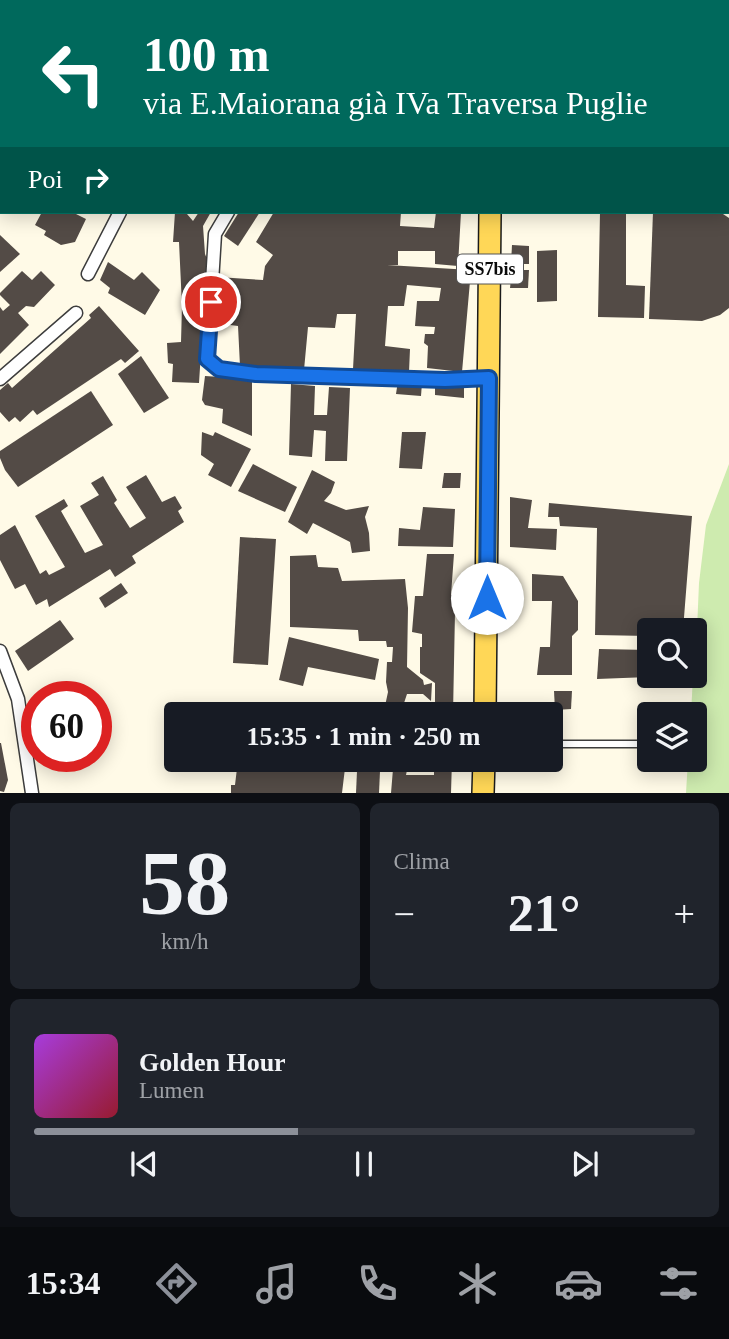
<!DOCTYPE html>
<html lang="it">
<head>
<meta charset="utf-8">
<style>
	:root { --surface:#171b24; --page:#20242c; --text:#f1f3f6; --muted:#9ea1a6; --line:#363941; --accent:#8c9099 }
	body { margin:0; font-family:Georgia,serif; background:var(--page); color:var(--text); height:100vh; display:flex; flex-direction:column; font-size:26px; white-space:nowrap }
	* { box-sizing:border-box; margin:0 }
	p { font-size:23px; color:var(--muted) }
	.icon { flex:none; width:38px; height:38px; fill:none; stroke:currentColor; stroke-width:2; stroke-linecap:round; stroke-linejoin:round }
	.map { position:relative; height:793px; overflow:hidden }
	.drawer { display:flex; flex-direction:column; gap:10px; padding:10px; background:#0d0f14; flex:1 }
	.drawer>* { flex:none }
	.banner { position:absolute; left:0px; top:0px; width:730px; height:214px; box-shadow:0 4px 18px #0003; background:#00695c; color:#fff; overflow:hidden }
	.controls { position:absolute; left:637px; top:618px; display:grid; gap:14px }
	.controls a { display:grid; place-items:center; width:70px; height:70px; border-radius:7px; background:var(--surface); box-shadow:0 4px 18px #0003; font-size:35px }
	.speed { position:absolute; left:21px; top:681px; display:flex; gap:14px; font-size:35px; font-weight:700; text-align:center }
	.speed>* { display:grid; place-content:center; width:91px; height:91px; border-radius:50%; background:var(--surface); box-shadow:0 4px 18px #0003; line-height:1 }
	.speed .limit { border:10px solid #d22; background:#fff; color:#111 }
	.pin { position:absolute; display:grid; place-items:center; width:60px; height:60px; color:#fff; margin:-30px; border:4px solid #fff; border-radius:50%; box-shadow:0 2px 7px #0007 }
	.me { position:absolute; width:77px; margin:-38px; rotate:0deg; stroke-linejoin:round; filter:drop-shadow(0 0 5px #0008) }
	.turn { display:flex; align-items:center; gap:24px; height:147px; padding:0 28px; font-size:32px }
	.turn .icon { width:91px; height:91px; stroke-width:2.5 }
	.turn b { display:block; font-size:49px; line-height:60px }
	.then { display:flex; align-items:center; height:66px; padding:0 28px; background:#0003; gap:14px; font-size:26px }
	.big { font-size:52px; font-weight:800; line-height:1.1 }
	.drawer .widget { flex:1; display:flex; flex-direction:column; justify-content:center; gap:10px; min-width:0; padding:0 24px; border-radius:10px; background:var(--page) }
	.drawer .dial { align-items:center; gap:0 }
	.dial b { font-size:91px; line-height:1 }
	.song { display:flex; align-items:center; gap:21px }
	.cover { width:84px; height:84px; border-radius:10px; background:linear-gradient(135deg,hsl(280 70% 55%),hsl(350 70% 35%)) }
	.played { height:7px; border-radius:4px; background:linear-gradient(90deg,var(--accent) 40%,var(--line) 40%) }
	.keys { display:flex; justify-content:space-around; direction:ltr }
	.heat { display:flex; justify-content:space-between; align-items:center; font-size:38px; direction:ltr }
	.drawer .tiles { flex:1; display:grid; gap:10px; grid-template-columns:1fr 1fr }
	.widget:last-child { grid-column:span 2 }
	.trip { position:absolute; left:164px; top:702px; width:399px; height:70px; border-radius:7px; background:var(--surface); box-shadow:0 4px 18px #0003; font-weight:800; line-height:70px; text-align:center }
	.tabs { display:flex; height:112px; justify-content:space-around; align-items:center; background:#090b0e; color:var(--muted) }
	.tabs .icon { width:49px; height:49px }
	.tabs .current { color:var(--accent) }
	.tabs b { font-size:32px; color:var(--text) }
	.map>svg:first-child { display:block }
	.green { fill:#ceebaf }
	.building { fill:#534b46 }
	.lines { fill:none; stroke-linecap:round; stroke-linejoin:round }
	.service-casing { stroke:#3d3d3d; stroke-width:9 }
	.minor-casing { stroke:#3d3d3d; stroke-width:15 }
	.primary-casing { stroke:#1b1b1b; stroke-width:24 }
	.service { stroke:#fff; stroke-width:6 }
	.minor { stroke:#fff; stroke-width:12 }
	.primary { stroke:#ffd757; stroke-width:21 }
	.route-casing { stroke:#114b97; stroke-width:18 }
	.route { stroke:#1a73e8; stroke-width:12 }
	.labels { text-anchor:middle; stroke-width:7; stroke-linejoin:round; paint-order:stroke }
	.shield { fill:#fff; stroke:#545454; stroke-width:2 }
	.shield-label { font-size:18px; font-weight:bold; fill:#0a0a0a }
</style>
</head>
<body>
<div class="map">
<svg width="729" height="793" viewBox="0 0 729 793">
	<rect width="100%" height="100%" fill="#fffae7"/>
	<path class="green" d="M 729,464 L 729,793 L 686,793 L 688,760 L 695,760 L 695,714 L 691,714 L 693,676 L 695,676 L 699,583 L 706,525 Z"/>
	<g class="building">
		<path d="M 42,212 L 72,212 L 86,219 L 75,242 L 61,245 L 44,235 L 46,231 L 35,225 Z"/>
		<path d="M 175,212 L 188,212 L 187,214 L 193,221 L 199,212 L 211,212 L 203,226 L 205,254 L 207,259 L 199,383 L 172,382 L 173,364 L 168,363 L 167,343 L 181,342 L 182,306 L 179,242 L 173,242 Z"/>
		<path d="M 239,212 L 260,212 L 238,246 L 224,236 Z"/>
		<path d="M 274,212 L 401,212 L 400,226 L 434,228 L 436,212 L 461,212 L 458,266 L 435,264 L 435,251 L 398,251 L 398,265 L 387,265 L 471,270 L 462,372 L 427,368 L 428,346 L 424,343 L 425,334 L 434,334 L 435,327 L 415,326 L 417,301 L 439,301 L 441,288 L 407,285 L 404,306 L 388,306 L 385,346 L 410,349 L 409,372 L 353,369 L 356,314 L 337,314 L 335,328 L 308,327 L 304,370 L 240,366 L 238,326 L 215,323 L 217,277 L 263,280 L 265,266 L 273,255 L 256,242 Z"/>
		<path d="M 600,212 L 626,212 L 626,285 L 645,286 L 644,318 L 598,317 Z"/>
		<path d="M 653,212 L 720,212 L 729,218 L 729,308 L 720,315 L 702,321 L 649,319 Z"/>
		<path d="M 0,235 L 20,254 L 0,272 Z"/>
		<path d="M 512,245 L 529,246 L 529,264 L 511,264 Z"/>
		<path d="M 557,250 L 557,301 L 537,302 L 537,251 Z"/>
		<path d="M 108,262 L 134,280 L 142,272 L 160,290 L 145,315 L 108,293 L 110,288 L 100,280 Z"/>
		<path d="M 512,270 L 529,270 L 528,288 L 510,288 Z"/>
		<path d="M 22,271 L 32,280 L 41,271 L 55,285 L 34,307 L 26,306 L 18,313 L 29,325 L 0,354 L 0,307 L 3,311 L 10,305 L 0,295 L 0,293 Z"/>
		<path d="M 99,306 L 139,351 L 125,363 L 121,359 L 37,415 L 33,410 L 20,422 L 15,417 L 9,422 L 0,412 L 0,390 L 8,383 L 12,388 L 91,318 L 89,315 Z"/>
		<path d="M 141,356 L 169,398 L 144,413 L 118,374 Z"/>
		<path d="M 205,376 L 252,379 L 252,436 L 222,423 L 223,409 L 205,405 L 202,400 Z"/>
		<path d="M 398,381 L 422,383 L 421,396 L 396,394 Z"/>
		<path d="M 435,383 L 464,384 L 464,398 L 435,395 Z"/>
		<path d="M 291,384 L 315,386 L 314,415 L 327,415 L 329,387 L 350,388 L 347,461 L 325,461 L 326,431 L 314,430 L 312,457 L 289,455 Z"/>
		<path d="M 91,391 L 113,425 L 18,487 L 5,470 L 0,458 L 0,451 Z"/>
		<path d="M 202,432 L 213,436 L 215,432 L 251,449 L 231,487 L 208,475 L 214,464 L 201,455 Z"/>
		<path d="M 402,432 L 426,432 L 422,469 L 399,468 Z"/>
		<path d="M 253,464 L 297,487 L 285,512 L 238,491 Z"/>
		<path d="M 312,470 L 335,482 L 331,493 L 324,501 L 346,510 L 369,506 L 365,517 L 369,533 L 370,551 L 352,553 L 350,542 L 313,523 L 307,534 L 288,522 Z"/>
		<path d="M 444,473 L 461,473 L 460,488 L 442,488 Z"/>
		<path d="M 146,475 L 162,502 L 175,496 L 182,508 L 178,511 L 184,522 L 132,556 L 136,563 L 115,577 L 110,569 L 49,607 L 47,599 L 36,605 L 25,584 L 15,589 L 0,560 L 0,535 L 15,525 L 40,574 L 46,570 L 49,575 L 65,567 L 35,516 L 64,499 L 68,506 L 61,511 L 85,553 L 103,545 L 80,506 L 99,495 L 91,483 L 103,476 L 117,500 L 114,503 L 130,528 L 146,518 L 126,487 Z"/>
		<path d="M 510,497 L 532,500 L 528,528 L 557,529 L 556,550 L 510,547 Z"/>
		<path d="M 549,503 L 692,516 L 683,630 L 649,630 L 649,636 L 595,635 L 597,528 L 560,526 L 559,517 L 548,517 Z"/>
		<path d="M 423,507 L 455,509 L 453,547 L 398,546 L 399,528 L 420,530 Z"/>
		<path d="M 240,537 L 276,539 L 268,665 L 233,663 Z"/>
		<path d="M 427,554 L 454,554 L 451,595 L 455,596 L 455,612 L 453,714 L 435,714 L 435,683 L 420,673 L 420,647 L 422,647 L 422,634 L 412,632 L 415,596 L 423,596 Z"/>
		<path d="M 316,555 L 318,567 L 338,568 L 342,581 L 405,579 L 408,608 L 407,667 L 423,680 L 424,685 L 432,683 L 431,701 L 423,694 L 407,694 L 402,709 L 385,706 L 388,692 L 386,682 L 387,662 L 392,662 L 393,647 L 387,647 L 386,641 L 359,641 L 358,630 L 290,627 L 290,556 Z"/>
		<path d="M 532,574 L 563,576 L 578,601 L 578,630 L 572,636 L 572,675 L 537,675 L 540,647 L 550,647 L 552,601 L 532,601 Z"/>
		<path d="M 121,583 L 128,593 L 105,608 L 99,598 Z"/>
		<path d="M 60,620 L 74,639 L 28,671 L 15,651 Z"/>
		<path d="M 289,637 L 379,659 L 375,680 L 308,667 L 303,686 L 279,680 Z"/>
		<path d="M 599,649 L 649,650 L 649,677 L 597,679 Z"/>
		<path d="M 554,691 L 572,691 L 571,709 L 555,710 Z"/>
		<path d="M 243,707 L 283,712 L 283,714 L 236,714 L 236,711 L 243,712 Z"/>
		<path d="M 0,743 L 1,743 L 8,780 L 4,792 L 0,791 Z"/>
		<path d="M 238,760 L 346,760 L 342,793 L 231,793 L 231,785 L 235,785 Z"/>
		<path d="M 434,760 L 452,760 L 451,793 L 391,793 L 393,769 L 407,770 L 406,775 L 434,775 Z"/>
		<path d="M 357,771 L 380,771 L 379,793 L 356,793 Z"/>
	</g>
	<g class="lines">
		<g class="service-casing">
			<g id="service">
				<path d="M 208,347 L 207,359 L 219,369 L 255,374 L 445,380 L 484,378"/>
				<path d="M 551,744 L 649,744"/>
			</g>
		</g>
		<g class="minor-casing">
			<g id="minor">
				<path d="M 44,0 L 47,2"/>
				<path d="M 167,0 L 171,2"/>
				<path d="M 27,2 L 28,0"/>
				<path d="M 0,50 L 2,46"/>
				<path d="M 728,199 L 729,199"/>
				<path d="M 88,274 L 120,212"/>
				<path d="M 208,347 L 215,234 L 228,212"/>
				<path d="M 0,379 L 76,313"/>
				<path d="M 0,651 L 18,699 L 32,793"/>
			</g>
		</g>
		<g class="primary-casing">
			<g id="primary">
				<path d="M 479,0 L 479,2"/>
				<path d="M 485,714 L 490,212"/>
				<path d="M 483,793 L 484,760"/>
			</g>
		</g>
		<use href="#service" class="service"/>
		<use href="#minor" class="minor"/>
		<use href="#primary" class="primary"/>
	</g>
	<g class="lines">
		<g class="route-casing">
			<path id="route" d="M 211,302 L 207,359 L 219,369 L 256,374 L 445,380 L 489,378 L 487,598"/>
		</g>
		<use href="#route" class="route"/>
	</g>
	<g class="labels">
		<rect class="shield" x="457" y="254.5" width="66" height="29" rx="5"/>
		<g class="shield-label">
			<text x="490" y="275">SS7bis</text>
		</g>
	</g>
</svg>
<div class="controls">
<a><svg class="icon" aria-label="search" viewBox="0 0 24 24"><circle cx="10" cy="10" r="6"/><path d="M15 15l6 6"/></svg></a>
<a><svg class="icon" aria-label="layers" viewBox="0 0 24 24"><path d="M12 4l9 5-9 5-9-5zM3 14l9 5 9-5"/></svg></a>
</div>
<div class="speed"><div class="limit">60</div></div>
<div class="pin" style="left:211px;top:302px;background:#d93025"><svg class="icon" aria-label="arrive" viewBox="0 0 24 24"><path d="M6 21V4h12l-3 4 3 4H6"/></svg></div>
<svg class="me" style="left:487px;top:598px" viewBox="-20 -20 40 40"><circle r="19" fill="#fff"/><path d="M0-13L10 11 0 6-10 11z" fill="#1a73e8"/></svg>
<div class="trip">15:35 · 1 min · 250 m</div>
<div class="banner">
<div class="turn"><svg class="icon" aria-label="left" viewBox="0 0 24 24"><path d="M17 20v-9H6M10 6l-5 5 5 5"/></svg><div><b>100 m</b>via E.Maiorana già IVa Traversa Puglie</div></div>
<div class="then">Poi<svg class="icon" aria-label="right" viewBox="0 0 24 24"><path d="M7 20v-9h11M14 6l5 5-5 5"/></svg></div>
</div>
</div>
<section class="drawer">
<div class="tiles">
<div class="widget dial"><b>58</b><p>km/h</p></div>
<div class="widget"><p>Clima</p>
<div class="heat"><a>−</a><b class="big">21°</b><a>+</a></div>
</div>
<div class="widget">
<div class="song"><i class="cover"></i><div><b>Golden Hour</b><p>Lumen</p></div></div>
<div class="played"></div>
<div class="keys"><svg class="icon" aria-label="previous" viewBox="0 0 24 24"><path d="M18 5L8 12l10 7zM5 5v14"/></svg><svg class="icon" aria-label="pause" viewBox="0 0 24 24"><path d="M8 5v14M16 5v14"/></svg><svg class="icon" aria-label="next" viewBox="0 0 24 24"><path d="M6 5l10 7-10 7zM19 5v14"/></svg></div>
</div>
</div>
</section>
<nav class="tabs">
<b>15:34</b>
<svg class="icon current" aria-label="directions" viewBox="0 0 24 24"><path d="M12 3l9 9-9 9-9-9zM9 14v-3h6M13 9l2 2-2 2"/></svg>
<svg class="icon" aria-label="music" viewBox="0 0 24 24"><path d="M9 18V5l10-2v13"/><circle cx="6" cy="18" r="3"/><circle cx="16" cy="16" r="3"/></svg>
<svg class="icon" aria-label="phone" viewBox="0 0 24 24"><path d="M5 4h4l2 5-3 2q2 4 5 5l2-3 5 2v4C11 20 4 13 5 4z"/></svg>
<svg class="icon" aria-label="climate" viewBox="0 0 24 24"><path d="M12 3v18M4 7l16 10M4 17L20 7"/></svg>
<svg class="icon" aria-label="car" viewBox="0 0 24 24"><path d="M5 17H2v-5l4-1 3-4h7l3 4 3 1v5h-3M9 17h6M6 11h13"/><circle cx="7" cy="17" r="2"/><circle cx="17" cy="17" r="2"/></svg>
<svg class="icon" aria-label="filters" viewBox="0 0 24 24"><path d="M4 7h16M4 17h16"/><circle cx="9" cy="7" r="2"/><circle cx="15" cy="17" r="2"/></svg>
</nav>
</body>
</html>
